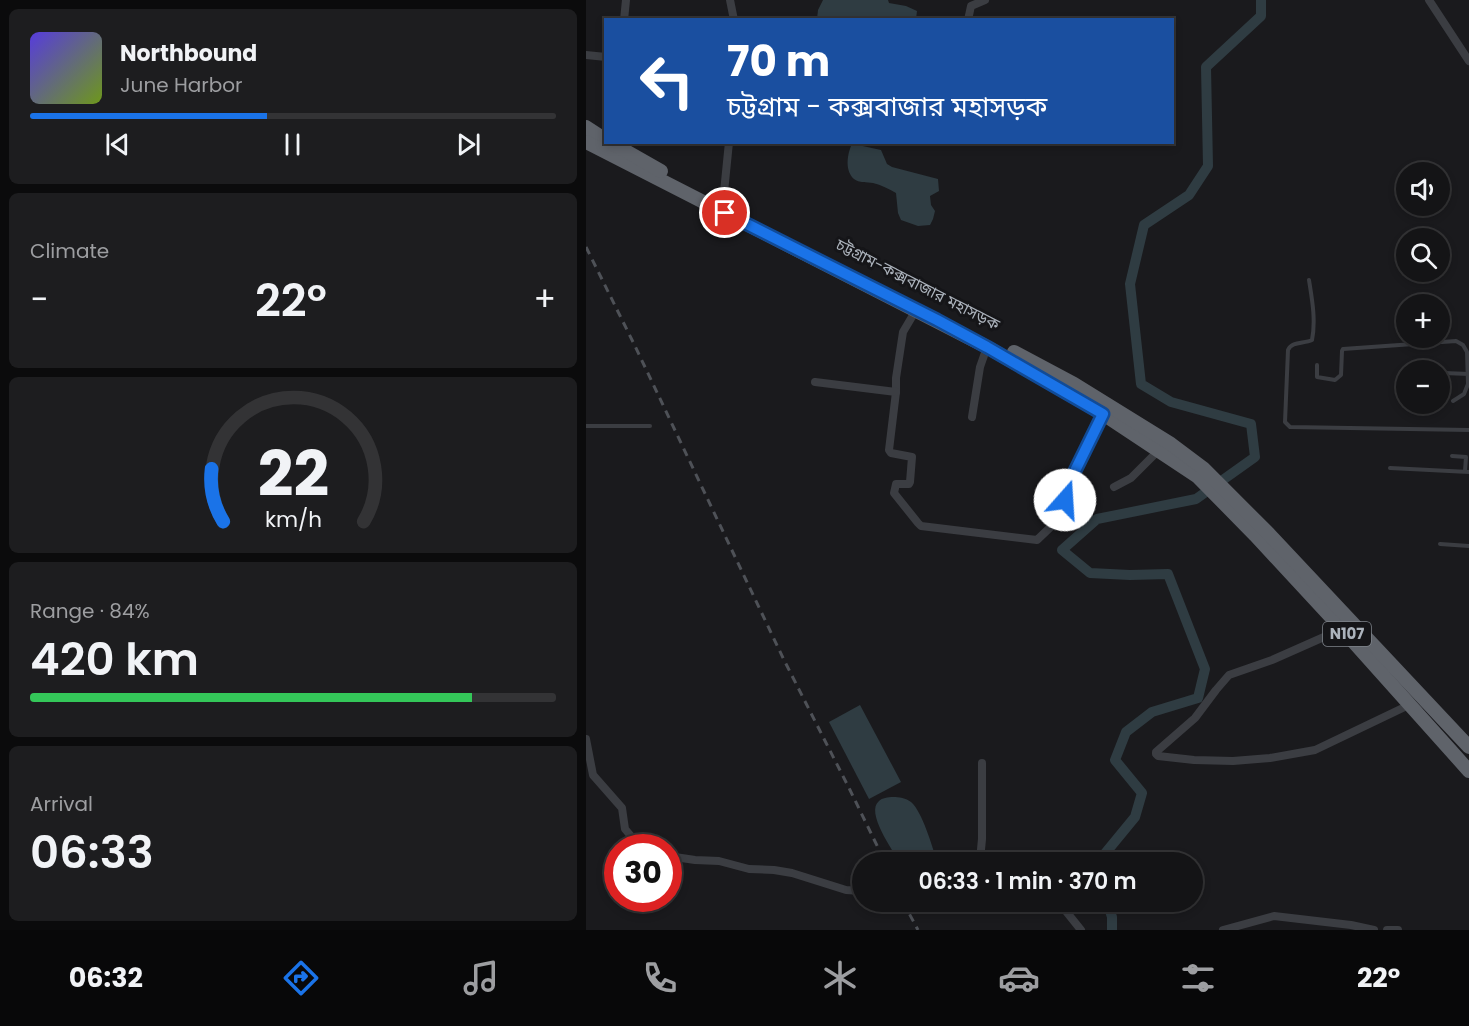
<!DOCTYPE html>
<html lang="en">
<head>
<meta charset="utf-8">
<style>
	:root { --surface:#141416; --page:#1d1d1f; --text:#f1f3f6; --muted:#9d9ea1; --line:#333335; --accent:#1a73e8 }
	body { margin:0; font-family:Poppins,"Noto Sans Bengali",sans-serif; background:var(--page); color:var(--text); height:100vh; display:flex; flex-direction:column; font-size:22px; white-space:nowrap }
	* { box-sizing:border-box; margin:0 }
	p { font-size:20px; color:var(--muted) }
	.icon { flex:none; width:33px; height:33px; fill:none; stroke:currentColor; stroke-width:2; stroke-linecap:round; stroke-linejoin:round }
	.map { position:relative; flex:1; overflow:hidden }
	.drawer { display:flex; flex-direction:column; gap:9px; padding:9px; background:#0b0b0c; width:586px }
	.drawer>* { flex:none }
	.banner { position:absolute; left:18px; top:18px; width:570px; height:126px; border-radius:0px; box-shadow:0 3px 9px #0003,0 0 0 2px var(--line); background:#1a4fa0; color:#fff; overflow:hidden }
	.controls { position:absolute; left:810px; top:162px; display:grid; gap:12px }
	.controls a { display:grid; place-items:center; width:54px; height:54px; border-radius:50%; background:var(--surface); box-shadow:0 3px 9px #0003,0 0 0 2px var(--line); font-size:30px }
	.speed { position:absolute; left:18px; top:834px; display:flex; gap:12px; font-size:30px; font-weight:700; text-align:center }
	.speed>* { display:grid; place-content:center; width:78px; height:78px; border-radius:50%; background:var(--surface); box-shadow:0 3px 9px #0003,0 0 0 2px var(--line); line-height:1 }
	.speed .limit { border:9px solid #d22; background:#fff; color:#111 }
	.pin { position:absolute; display:grid; place-items:center; width:51px; height:51px; color:#fff; margin:-26px; border:3px solid #fff; border-radius:50%; box-shadow:0 2px 6px #0007 }
	.me { position:absolute; width:66px; margin:-33px; rotate:19deg; stroke-linejoin:round; filter:drop-shadow(0 0 4px #0008) }
	.turn { display:flex; align-items:center; gap:21px; height:126px; padding:0 24px; font-size:27px }
	.turn .icon { width:78px; height:78px; stroke-width:2.5 }
	.turn b { display:block; font-size:42px; line-height:51px }
	.big { font-size:45px; font-weight:600; line-height:1.1 }
	.drawer .card { flex:1; display:flex; flex-direction:column; justify-content:center; gap:9px; min-width:0; padding:0 21px; border-radius:9px; background:var(--page) }
	.drawer .dial { align-items:center; gap:0 }
	.dial svg { height:156px; overflow:visible; fill:none; stroke:var(--line); stroke-width:7; stroke-linecap:round; text-anchor:middle }
	.dial text { fill:var(--text); stroke:none }
	.song { display:flex; align-items:center; gap:18px }
	.cover { width:72px; height:72px; border-radius:9px; background:linear-gradient(135deg,hsl(250 70% 55%),hsl(80 70% 35%)) }
	.played { height:6px; border-radius:3px; background:linear-gradient(90deg,var(--accent) 45%,var(--line) 45%) }
	.keys { display:flex; justify-content:space-around; direction:ltr }
	.heat { display:flex; justify-content:space-between; align-items:center; font-size:33px; direction:ltr }
	.charge { height:9px; border-radius:4px; background:linear-gradient(90deg,#34c759 84%,var(--line) 0) }
	.trip { position:absolute; left:266px; top:852px; width:351px; height:60px; border-radius:30px; background:var(--surface); box-shadow:0 3px 9px #0003,0 0 0 2px var(--line); font-weight:600; line-height:60px; text-align:center }
	.menu { display:flex; height:96px; justify-content:space-around; align-items:center; background:#080809; color:var(--muted) }
	.menu .icon { width:42px; height:42px }
	.menu .selected { color:var(--accent) }
	.menu b { font-size:27px; color:var(--text) }
	main { display:flex; flex:1; min-height:0 }
	.map>svg:first-child { display:block }
	.water { fill:#2f3c42 }
	.lines { fill:none; stroke-linecap:round; stroke-linejoin:round }
	.canal { stroke:#2f3c42; stroke-width:10 }
	.service { stroke:#3b3d42; stroke-width:4 }
	.minor { stroke:#3b3d42; stroke-width:8 }
	.trunk { stroke:#5f636a; stroke-width:14 }
	.rail { stroke:#4e5157; stroke-width:3; stroke-dasharray:8 6; stroke-linecap:butt }
	.route-casing { stroke:#114b97; stroke-width:15 }
	.route { stroke:#1a73e8; stroke-width:10 }
	.labels { text-anchor:middle; stroke-width:6; stroke-linejoin:round; paint-order:stroke }
	.shield { fill:#151518; stroke:#7f848b; stroke-width:1.5 }
	.shield-label { font-size:15px; font-weight:bold; fill:#acb3bc }
	.street-label { font-size:16px; fill:#acb3bc; stroke:#151518 }
</style>
</head>
<body>
<main>
<section class="drawer">
<div class="card">
<div class="song"><i class="cover"></i><div><b>Northbound</b><p>June Harbor</p></div></div>
<div class="played"></div>
<div class="keys"><svg class="icon" aria-label="previous" viewBox="0 0 24 24"><path d="M18 5L8 12l10 7zM5 5v14"/></svg><svg class="icon" aria-label="pause" viewBox="0 0 24 24"><path d="M8 5v14M16 5v14"/></svg><svg class="icon" aria-label="next" viewBox="0 0 24 24"><path d="M6 5l10 7-10 7zM19 5v14"/></svg></div>
</div>
<div class="card"><p>Climate</p>
<div class="heat"><a>−</a><b class="big">22°</b><a>+</a></div>
</div>
<div class="card dial"><svg viewBox="0 0 100 80">
<path d="M14 69A42 42 0 1 1 86 69"/>
<path d="M14 69A42 42 0 0 1 8 42" stroke="#1a73e8"/>
<text x="50" y="56" font-size="32" font-weight="700">22</text>
<text x="50" y="72" font-size="11">km/h</text>
</svg></div>
<div class="card"><p>Range · 84%</p><b class="big">420 km</b><div class="charge"></div></div>
<div class="card"><p>Arrival</p><b class="big">06:33</b></div>
</section>
<div class="map">
<svg width="883" height="930" viewBox="0 0 883 930">
	<rect width="100%" height="100%" fill="#1a1a1d"/>
	<g class="water">
		<path d="M 237,0 L 302,0 L 303,3 L 320,6 L 331,11 L 330,19 L 231,19 L 232,10 Z"/>
		<path d="M 272,145 L 295,150 L 301,164 L 306,167 L 352,179 L 353,191 L 344,196 L 345,205 L 349,211 L 347,219 L 344,225 L 332,226 L 315,220 L 312,213 L 310,193 C 303,189 295,185 287,183 C 281,182 273,183 268,179 C 259,171 261,156 265,146 Z"/>
		<path d="M 274,705 L 315,782 L 283,799 L 243,722 Z"/>
		<path d="M 307,797 C 313,797 320,798 325,802 C 336,811 347,848 351,862 L 314,862 C 307,851 279,812 293,801 C 296,798 302,797 307,797 Z"/>
	</g>
	<g class="lines">
		<g class="canal">
			<path d="M 512,862 L 549,817 L 556,793 L 529,760 L 540,732 L 566,712 L 612,698 L 619,669 L 582,574 L 544,575 L 504,573 L 476,550 L 511,519 L 610,499 L 669,457 L 665,424 L 585,402 L 555,384 L 544,284 L 558,225 L 603,195 L 622,166 L 620,67 L 675,16 L 675,0"/>
			<path d="M 521,902 L 526,917 L 526,930"/>
		</g>
		<g class="service">
			<path d="M 723,280 C 726,299 730,320 726,340 C 718,344 706,341 702,350 L 699,422 L 704,427 L 883,430"/>
			<path d="M 731,365 L 731,377 L 749,380 L 755,375 L 756,351 L 757,349 L 870,341 L 877,345 L 881,352 L 882,384 L 878,394 L 867,401"/>
			<path d="M 858,373 L 883,374"/>
			<path d="M 0,426 L 64,426"/>
			<path d="M 866,456 L 880,457 L 879,471"/>
			<path d="M 804,468 L 883,472"/>
			<path d="M 854,544 L 883,546"/>
		</g>
		<g class="minor">
			<path d="M 144,0 L 148,20"/>
			<path d="M 843,0 L 883,61"/>
			<path d="M 38,20 L 40,0"/>
			<path d="M 382,20 L 385,6 L 399,0"/>
			<path d="M 0,55 L 20,57"/>
			<path d="M 137,202 L 143,142"/>
			<path d="M 330,310 L 317,332 L 310,378 L 310,392 L 303,450 L 305,453 L 326,457 L 324,482 L 323,484 L 310,484 L 308,493 L 332,523 L 335,526 L 451,540 L 474,518 L 483,483 L 517,414"/>
			<path d="M 229,382 L 310,392"/>
			<path d="M 386,417 L 394,367 L 401,347"/>
			<path d="M 528,487 L 545,478 L 573,450"/>
			<path d="M 756,629 L 686,660 L 643,675 L 630,690 L 609,718 L 570,752 L 570,754 L 572,756 L 608,760 L 647,761 L 684,758 L 729,750 L 823,705"/>
			<path d="M 0,739 L 7,775 L 36,808 L 39,829 L 50,842 L 60,848"/>
			<path d="M 396,763 L 396,839 L 394,860 L 399,862"/>
			<path d="M 82,856 L 109,860 L 133,861 L 163,869 L 188,870 L 206,873 L 260,890 L 276,891"/>
			<path d="M 310,902 L 314,902"/>
			<path d="M 443,902 L 475,905 L 495,930"/>
			<path d="M 637,930 L 688,916 L 765,925 L 788,930"/>
			<path d="M 801,930 L 812,930"/>
		</g>
		<g class="trunk">
			<path d="M 0,127 L 20,140"/>
			<path d="M 0,142 L 401,347 L 517,414 L 612,477 L 669,535 L 756,629 L 883,771"/>
			<path d="M 24,142 L 75,171"/>
			<path d="M 428,352 L 488,384 L 585,444 L 617,468 L 683,534 L 883,747"/>
		</g>
		<g class="rail">
			<path d="M 0,247 L 49,346 L 198,660 L 264,790 L 299,862"/>
			<path d="M 317,902 L 332,930"/>
		</g>
	</g>
	<g class="lines">
		<g class="route-casing">
			<path id="route" d="M 139,213 L 351,320 L 401,347 L 517,414 L 483,483 L 479,500"/>
		</g>
		<use href="#route" class="route"/>
	</g>
	<g class="labels">
		<rect class="shield" x="737" y="622" width="48" height="24" rx="4.5"/>
		<g class="shield-label">
			<text x="761" y="639">N107</text>
		</g>
		<g class="street-label">
			<text transform="translate(332 284) rotate(27)" y="6">চট্টগ্রাম-কক্সবাজার মহাসড়ক</text>
		</g>
	</g>
</svg>
<div class="controls">
<a><svg class="icon" aria-label="sound" viewBox="0 0 24 24"><path d="M4 9h4l5-4v14l-5-4H4zM17 9q2 3 0 6"/></svg></a>
<a><svg class="icon" aria-label="search" viewBox="0 0 24 24"><circle cx="10" cy="10" r="6"/><path d="M15 15l6 6"/></svg></a>
<a>+</a>
<a>−</a>
</div>
<div class="speed"><div class="limit">30</div></div>
<div class="pin" style="left:139px;top:213px;background:#d93025"><svg class="icon" aria-label="arrive" viewBox="0 0 24 24"><path d="M6 21V4h12l-3 4 3 4H6"/></svg></div>
<svg class="me" style="left:479px;top:500px" viewBox="-20 -20 40 40"><circle r="19" fill="#fff"/><path d="M0-13L10 11 0 6-10 11z" fill="#1a73e8"/></svg>
<div class="trip">06:33 · 1 min · 370 m</div>
<div class="banner">
<div class="turn"><svg class="icon" aria-label="left" viewBox="0 0 24 24"><path d="M17 20v-9H6M10 6l-5 5 5 5"/></svg><div><b>70 m</b>চট্টগ্রাম - কক্সবাজার মহাসড়ক</div></div>
</div>
</div>
</main>
<nav class="menu">
<b>06:32</b>
<svg class="icon selected" aria-label="directions" viewBox="0 0 24 24"><path d="M12 3l9 9-9 9-9-9zM9 14v-3h6M13 9l2 2-2 2"/></svg>
<svg class="icon" aria-label="music" viewBox="0 0 24 24"><path d="M9 18V5l10-2v13"/><circle cx="6" cy="18" r="3"/><circle cx="16" cy="16" r="3"/></svg>
<svg class="icon" aria-label="phone" viewBox="0 0 24 24"><path d="M5 4h4l2 5-3 2q2 4 5 5l2-3 5 2v4C11 20 4 13 5 4z"/></svg>
<svg class="icon" aria-label="climate" viewBox="0 0 24 24"><path d="M12 3v18M4 7l16 10M4 17L20 7"/></svg>
<svg class="icon" aria-label="car" viewBox="0 0 24 24"><path d="M5 17H2v-5l4-1 3-4h7l3 4 3 1v5h-3M9 17h6M6 11h13"/><circle cx="7" cy="17" r="2"/><circle cx="17" cy="17" r="2"/></svg>
<svg class="icon" aria-label="filters" viewBox="0 0 24 24"><path d="M4 7h16M4 17h16"/><circle cx="9" cy="7" r="2"/><circle cx="15" cy="17" r="2"/></svg>
<b>22°</b>
</nav>
</body>
</html>
